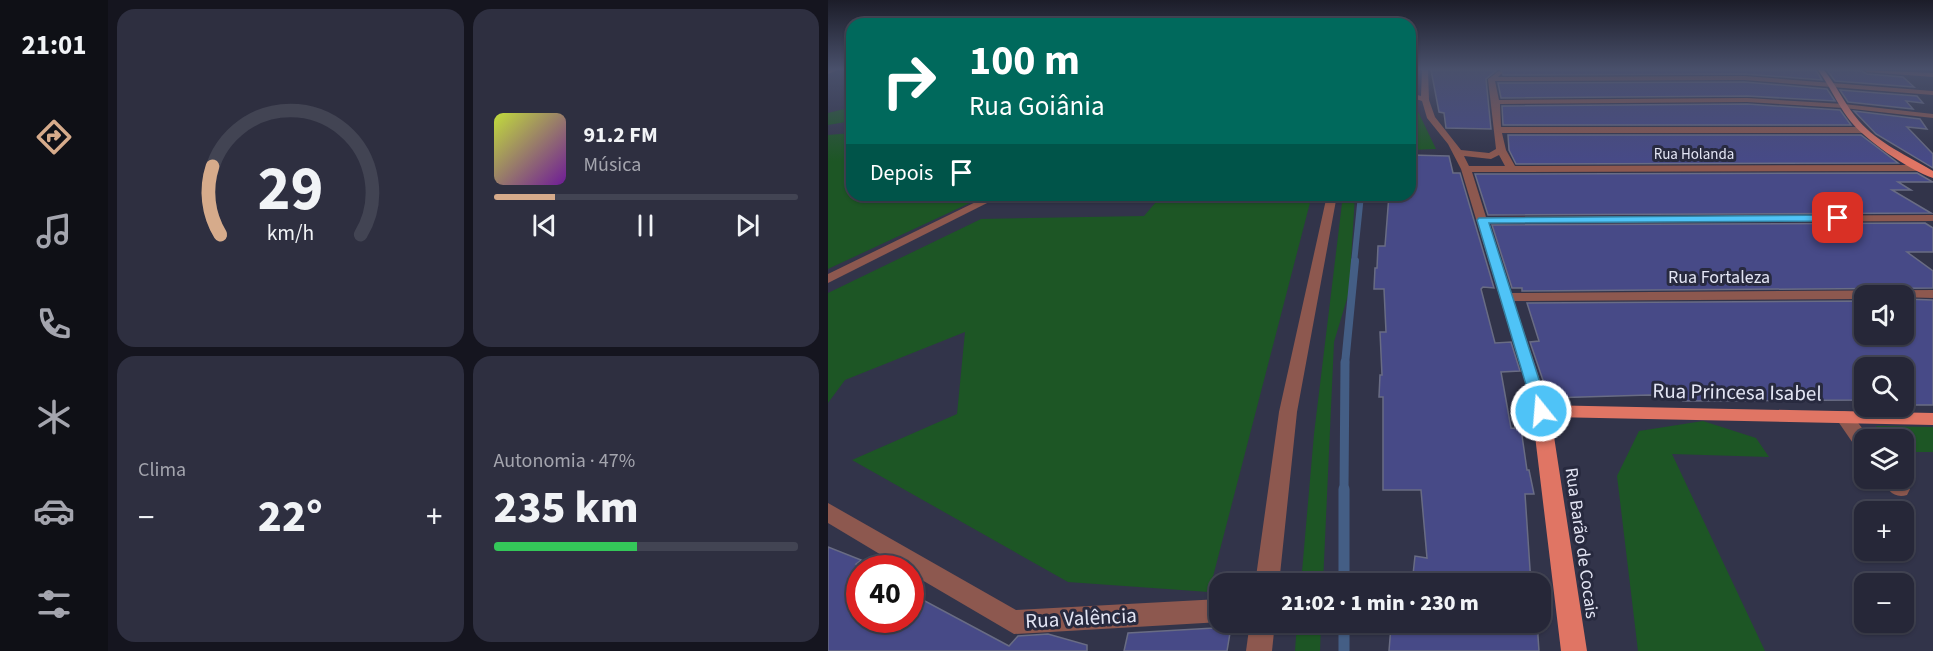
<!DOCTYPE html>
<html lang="pt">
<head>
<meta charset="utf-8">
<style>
	:root { --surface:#262738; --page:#2e2f40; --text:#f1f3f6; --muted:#a4a5ae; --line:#424453; --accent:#d6ab8b }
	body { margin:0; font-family:"Source Sans 3",sans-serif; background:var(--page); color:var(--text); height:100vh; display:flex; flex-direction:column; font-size:22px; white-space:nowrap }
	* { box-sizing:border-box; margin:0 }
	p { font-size:20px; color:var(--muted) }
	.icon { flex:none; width:33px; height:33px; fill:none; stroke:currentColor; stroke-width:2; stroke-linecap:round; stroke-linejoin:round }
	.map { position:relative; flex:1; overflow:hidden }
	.drawer { display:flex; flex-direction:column; gap:9px; padding:9px; background:#15151f; width:720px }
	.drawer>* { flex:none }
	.banner { position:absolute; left:18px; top:18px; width:570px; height:183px; border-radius:18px; box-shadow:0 2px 4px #0004,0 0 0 2px var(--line); background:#00695c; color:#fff; overflow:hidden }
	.tools { position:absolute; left:1026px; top:285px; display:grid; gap:12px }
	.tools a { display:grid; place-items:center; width:60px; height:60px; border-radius:12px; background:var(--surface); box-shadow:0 2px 4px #0004,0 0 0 2px var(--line); font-size:30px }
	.speed { position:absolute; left:18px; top:555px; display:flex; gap:12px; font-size:30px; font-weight:700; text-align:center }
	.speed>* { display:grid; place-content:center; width:78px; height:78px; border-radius:50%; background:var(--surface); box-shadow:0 2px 4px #0004,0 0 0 2px var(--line); line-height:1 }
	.speed .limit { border:9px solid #d22; background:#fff; color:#111 }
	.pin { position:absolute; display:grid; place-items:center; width:51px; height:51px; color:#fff; margin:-26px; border-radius:12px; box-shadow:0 3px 9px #0006 }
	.me { position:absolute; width:66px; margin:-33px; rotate:343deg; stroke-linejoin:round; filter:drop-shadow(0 0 4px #0008) }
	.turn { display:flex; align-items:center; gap:21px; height:126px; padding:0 24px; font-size:27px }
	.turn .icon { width:78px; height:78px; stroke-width:2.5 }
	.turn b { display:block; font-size:42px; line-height:51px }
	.then { display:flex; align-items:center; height:57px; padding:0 24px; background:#0003; gap:12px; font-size:22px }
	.big { font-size:45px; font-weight:800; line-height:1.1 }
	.drawer .card { flex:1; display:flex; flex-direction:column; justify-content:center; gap:9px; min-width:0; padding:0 21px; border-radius:18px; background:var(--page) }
	.drawer .dial { align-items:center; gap:0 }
	.dial svg { height:156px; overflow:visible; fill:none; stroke:var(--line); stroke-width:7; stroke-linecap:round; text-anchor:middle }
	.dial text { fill:var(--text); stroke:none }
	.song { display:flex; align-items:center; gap:18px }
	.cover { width:72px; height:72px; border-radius:9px; background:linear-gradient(135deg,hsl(70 70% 55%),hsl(280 70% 35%)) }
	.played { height:6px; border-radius:3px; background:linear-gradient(90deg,var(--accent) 20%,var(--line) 20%) }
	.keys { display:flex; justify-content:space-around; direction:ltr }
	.heat { display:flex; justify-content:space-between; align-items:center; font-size:33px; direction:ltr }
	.charge { height:9px; border-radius:4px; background:linear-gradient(90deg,#34c759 47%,var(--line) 0) }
	.drawer .tiles { flex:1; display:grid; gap:9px; grid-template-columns:repeat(2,1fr) }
	.trip { position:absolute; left:381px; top:573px; width:342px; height:60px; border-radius:18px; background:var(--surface); box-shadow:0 2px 4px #0004,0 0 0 2px var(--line); font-weight:800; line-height:60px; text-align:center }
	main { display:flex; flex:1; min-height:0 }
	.menu { display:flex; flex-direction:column; width:108px; justify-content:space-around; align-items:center; background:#0f1016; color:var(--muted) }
	.menu .icon { width:42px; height:42px }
	.menu .current { color:var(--accent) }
	.menu b { font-size:27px; color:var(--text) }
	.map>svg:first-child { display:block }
	.green { fill:#1d5625 }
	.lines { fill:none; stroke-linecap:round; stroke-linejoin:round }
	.stream-far3 { stroke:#445e85; stroke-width:6 }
	.stream-far2 { stroke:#445e85; stroke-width:8 }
	.stream-far1 { stroke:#445e85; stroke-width:9 }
	.stream { stroke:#445e85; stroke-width:11 }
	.building { fill:#474a87; stroke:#696c84; stroke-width:1.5 }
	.minor { fill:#8d584f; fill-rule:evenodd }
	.major { fill:#e07564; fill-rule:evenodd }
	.route { fill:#4fc3f7; stroke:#337fa1; stroke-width:1.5 }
	.labels { text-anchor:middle; stroke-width:6; stroke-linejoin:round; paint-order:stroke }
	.far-street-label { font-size:15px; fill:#e3e5f4; stroke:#282a3f }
	.street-label { font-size:18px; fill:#e3e5f4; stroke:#282a3f }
	.near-street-label { font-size:21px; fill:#e3e5f4; stroke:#282a3f }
</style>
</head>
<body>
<main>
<nav class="menu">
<b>21:01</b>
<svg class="icon current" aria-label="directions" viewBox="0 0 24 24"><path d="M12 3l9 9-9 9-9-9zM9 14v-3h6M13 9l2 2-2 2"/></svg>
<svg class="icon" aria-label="music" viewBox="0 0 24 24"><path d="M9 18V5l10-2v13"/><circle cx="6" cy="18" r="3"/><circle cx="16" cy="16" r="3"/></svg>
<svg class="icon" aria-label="phone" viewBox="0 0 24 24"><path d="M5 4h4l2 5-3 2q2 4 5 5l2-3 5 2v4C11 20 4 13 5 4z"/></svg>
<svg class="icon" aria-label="climate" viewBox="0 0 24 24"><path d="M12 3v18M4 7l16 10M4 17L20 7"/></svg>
<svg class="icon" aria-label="car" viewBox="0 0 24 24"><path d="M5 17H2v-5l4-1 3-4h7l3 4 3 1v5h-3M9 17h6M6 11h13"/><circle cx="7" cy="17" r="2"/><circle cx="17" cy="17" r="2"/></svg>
<svg class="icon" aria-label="filters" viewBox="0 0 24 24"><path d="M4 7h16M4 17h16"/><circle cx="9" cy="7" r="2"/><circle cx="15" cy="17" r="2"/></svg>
</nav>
<section class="drawer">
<div class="tiles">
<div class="card dial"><svg viewBox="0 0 100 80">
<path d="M14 69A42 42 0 1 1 86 69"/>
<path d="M14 69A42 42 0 0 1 10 34" stroke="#d6ab8b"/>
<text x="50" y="56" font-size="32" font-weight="700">29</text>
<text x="50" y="72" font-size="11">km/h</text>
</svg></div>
<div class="card">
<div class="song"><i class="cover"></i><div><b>91.2 FM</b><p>Música</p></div></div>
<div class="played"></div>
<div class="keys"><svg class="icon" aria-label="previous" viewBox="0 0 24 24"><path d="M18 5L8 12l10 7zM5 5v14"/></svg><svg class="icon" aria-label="pause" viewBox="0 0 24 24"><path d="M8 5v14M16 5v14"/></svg><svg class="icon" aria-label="next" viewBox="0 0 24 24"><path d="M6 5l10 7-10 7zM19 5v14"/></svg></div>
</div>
<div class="card"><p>Clima</p>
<div class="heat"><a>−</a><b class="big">22°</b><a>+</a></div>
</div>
<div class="card"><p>Autonomia · 47%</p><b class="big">235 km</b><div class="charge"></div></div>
</div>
</section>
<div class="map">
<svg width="1105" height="651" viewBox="0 0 1105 651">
	<rect width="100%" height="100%" fill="#32344a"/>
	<g class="green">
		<path d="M 582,100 L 585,101 L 608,149 L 582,150 Z"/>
		<path d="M 24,107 L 24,121 L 0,125 L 0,113 Z"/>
		<path d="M 24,133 L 24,195 L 159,195 L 0,269 L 0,135 Z"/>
		<path d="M 334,195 L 484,195 L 381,592 L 240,582 L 24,460 L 129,414 L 137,332 L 17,380 L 0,403 L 0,293 L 153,219 L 316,216 Z"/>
		<path d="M 515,195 L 527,195 L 521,292 L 506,342 L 495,583 L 473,583 L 486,434 Z"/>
		<path d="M 875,421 L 928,438 L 941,457 L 844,454 L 937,651 L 810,651 L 789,476 L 811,431 Z"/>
		<path d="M 1048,426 L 1105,427 L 1105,452 L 1076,452 L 1076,440 L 1057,439 Z"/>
		<path d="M 469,623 L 493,623 L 492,651 L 467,651 Z"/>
	</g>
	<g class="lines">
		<path class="stream-far3" d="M 526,263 L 533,195"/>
		<path class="stream-far2" d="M 517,364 L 527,261"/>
		<path class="stream-far1" d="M 516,491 L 517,362"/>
		<g class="stream">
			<path d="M 516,584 L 516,489"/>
			<path d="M 516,622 L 516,651"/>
		</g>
	</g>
	<g class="building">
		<path d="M 603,70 L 669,70 L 658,79 L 663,129 L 618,128 L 616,113 L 611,112 Z"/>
		<path d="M 673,70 L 988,70 L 994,80 L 916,74 L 675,75 Z"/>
		<path d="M 999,70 L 1034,71 L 1039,74 L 1075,77 L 1086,87 L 1007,81 Z"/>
		<path d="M 916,82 L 999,89 L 1007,101 L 919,96 L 673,98 L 670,83 Z"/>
		<path d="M 1012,90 L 1089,96 L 1095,103 L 1078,101 L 1085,109 L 1020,102 Z"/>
		<path d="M 919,104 L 1012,110 L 1023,125 L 675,125 L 674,106 Z"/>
		<path d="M 1026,111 L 1092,119 L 1099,129 L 1079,127 L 1105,154 L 1105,168 L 1048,134 Z"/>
		<path d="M 680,135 L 1033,135 L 1070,163 L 688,164 L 681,150 Z"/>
		<path d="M 582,155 L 621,156 L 625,173 L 632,173 L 666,288 L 655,287 L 653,289 L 667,343 L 683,342 L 692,371 L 673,372 L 683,428 L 693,429 L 699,470 L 701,470 L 706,494 L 697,494 L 703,584 L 584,584 L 587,556 L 599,558 L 593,490 L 555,490 L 555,397 L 551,397 L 552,375 L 554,375 L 552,332 L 558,332 L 556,289 L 546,289 L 547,268 L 549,268 L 550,246 L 557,246 L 561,195 L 582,195 Z"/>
		<path d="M 1089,173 L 1105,182 L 1070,182 L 1083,190 L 1064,190 L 1103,213 L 660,215 L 647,174 Z"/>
		<path d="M 1097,223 L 1105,228 L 1105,252 L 1079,252 L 1105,271 L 1105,288 L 694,291 L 694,288 L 684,288 L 664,225 Z"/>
		<path d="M 1076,299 L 1105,300 L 1105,405 L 1076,405 L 1076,368 L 1036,368 L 1036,400 L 855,401 L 851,396 L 821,395 L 721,398 L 702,342 L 711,341 L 699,303 L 1036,301 L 1036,334 L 1076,334 Z"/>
		<path d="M 0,547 L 33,560 L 28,564 L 32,566 L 32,620 L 82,620 L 82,593 L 181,646 L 190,636 L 220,634 L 259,645 L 259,651 L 0,651 Z"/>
		<path d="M 610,622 L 709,622 L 711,651 L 561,651 L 563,626 L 610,629 Z"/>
		<path d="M 403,627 L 399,651 L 296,651 L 300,633 Z"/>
	</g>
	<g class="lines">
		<g class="minor">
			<path d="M 0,70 L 10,70 L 0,74 Z"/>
			<path d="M 594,70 L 600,70 L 601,100 L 607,117 L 633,150 L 661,153 L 668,149 L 660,79 L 671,71 L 674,73 L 670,77 L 916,76 L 1105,91 L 1105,95 L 916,80 L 667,81 L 671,100 L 919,98 L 1016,104 L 1105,114 L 1105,118 L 1016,108 L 919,102 L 672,104 L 673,127 L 1034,127 L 1038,130 L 1034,133 L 674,133 L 678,150 L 687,166 L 1094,165 L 1099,168 L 1094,171 L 644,172 L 658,217 L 1105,215 L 1105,221 L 661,223 L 683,293 L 1105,290 L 1105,298 L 1036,296 L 1036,299 L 686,301 L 722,411 L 719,415 L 713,417 L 707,415 L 633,169 L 620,144 L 599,118 L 594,101 L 582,97 L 582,93 L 593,96 ZM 671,155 L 677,166 L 641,166 L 636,156 L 663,159 Z"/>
			<path d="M 1036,70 L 1105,73 L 1105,77 L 1039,72 Z"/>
			<path d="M 162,195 L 175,195 L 0,283 L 0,274 Z"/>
			<path d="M 499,195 L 509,195 L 469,412 L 451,584 L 427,584 L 451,412 Z"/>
			<path d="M 1016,411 L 1022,412 L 1043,440 L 1036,440 L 1036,451 L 1029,449 L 1007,417 L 1010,412 Z"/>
			<path d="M 1053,478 L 1075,478 L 1082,489 L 1079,495 C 1066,499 1059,490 1053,478 Z"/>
			<path d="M 0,503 L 188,610 L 392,599 L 393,622 L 186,634 L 82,573 L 82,568 L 75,568 L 0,523 Z"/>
			<path d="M 422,622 L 447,622 L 444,651 L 418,651 Z"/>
		</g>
		<g class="major">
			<path d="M 990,70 L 996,70 C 1009,86 1017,105 1031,121 C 1050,143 1080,156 1105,171 L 1105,178 C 1081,170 1035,139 1020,118 C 1009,103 1001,85 990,70 Z"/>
			<path d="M 713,405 L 1105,413 L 1105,425 L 723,417 L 759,651 L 733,651 L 704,411 L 707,407 Z"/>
		</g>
	</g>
	<linearGradient id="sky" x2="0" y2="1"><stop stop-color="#1c1d29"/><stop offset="0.43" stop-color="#49506b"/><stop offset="1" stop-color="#49506b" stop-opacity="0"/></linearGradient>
	<rect width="1105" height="161" fill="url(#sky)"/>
	<path class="route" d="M 1010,215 L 1015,218 L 1014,221 L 661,223 L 721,411 L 719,415 L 707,415 L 649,220 L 651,218 Z"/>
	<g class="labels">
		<g class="far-street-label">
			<text x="866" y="159">Rua Holanda</text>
		</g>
		<g class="street-label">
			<text x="891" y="283">Rua Fortaleza</text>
			<text transform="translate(754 543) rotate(82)" y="6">Rua Barão de Cocais</text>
		</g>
		<g class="near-street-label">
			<text transform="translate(909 392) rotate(1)" y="7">Rua Princesa Isabel</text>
			<text transform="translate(253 618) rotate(-3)" y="7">Rua Valência</text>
		</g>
	</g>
</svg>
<div class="tools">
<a><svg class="icon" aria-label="sound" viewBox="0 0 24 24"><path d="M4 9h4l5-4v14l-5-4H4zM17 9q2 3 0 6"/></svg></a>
<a><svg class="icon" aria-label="search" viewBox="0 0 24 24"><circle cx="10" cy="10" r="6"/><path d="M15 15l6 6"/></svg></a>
<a><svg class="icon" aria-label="layers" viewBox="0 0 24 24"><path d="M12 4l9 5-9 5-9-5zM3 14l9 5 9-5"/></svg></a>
<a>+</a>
<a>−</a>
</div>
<div class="speed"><div class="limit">40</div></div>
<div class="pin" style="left:1010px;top:218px;background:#d93025"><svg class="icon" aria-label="arrive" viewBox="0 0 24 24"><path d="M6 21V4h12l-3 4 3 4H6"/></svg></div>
<svg class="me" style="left:713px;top:411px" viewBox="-20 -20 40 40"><circle r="17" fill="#4fc3f7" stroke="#fff" stroke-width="3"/><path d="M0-11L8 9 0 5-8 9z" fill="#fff"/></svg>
<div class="trip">21:02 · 1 min · 230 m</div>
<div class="banner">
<div class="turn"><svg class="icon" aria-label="right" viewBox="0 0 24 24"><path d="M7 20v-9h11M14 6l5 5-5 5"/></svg><div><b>100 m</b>Rua Goiânia</div></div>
<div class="then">Depois<svg class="icon" aria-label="arrive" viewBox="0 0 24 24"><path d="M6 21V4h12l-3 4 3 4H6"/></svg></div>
</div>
</div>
</main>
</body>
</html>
